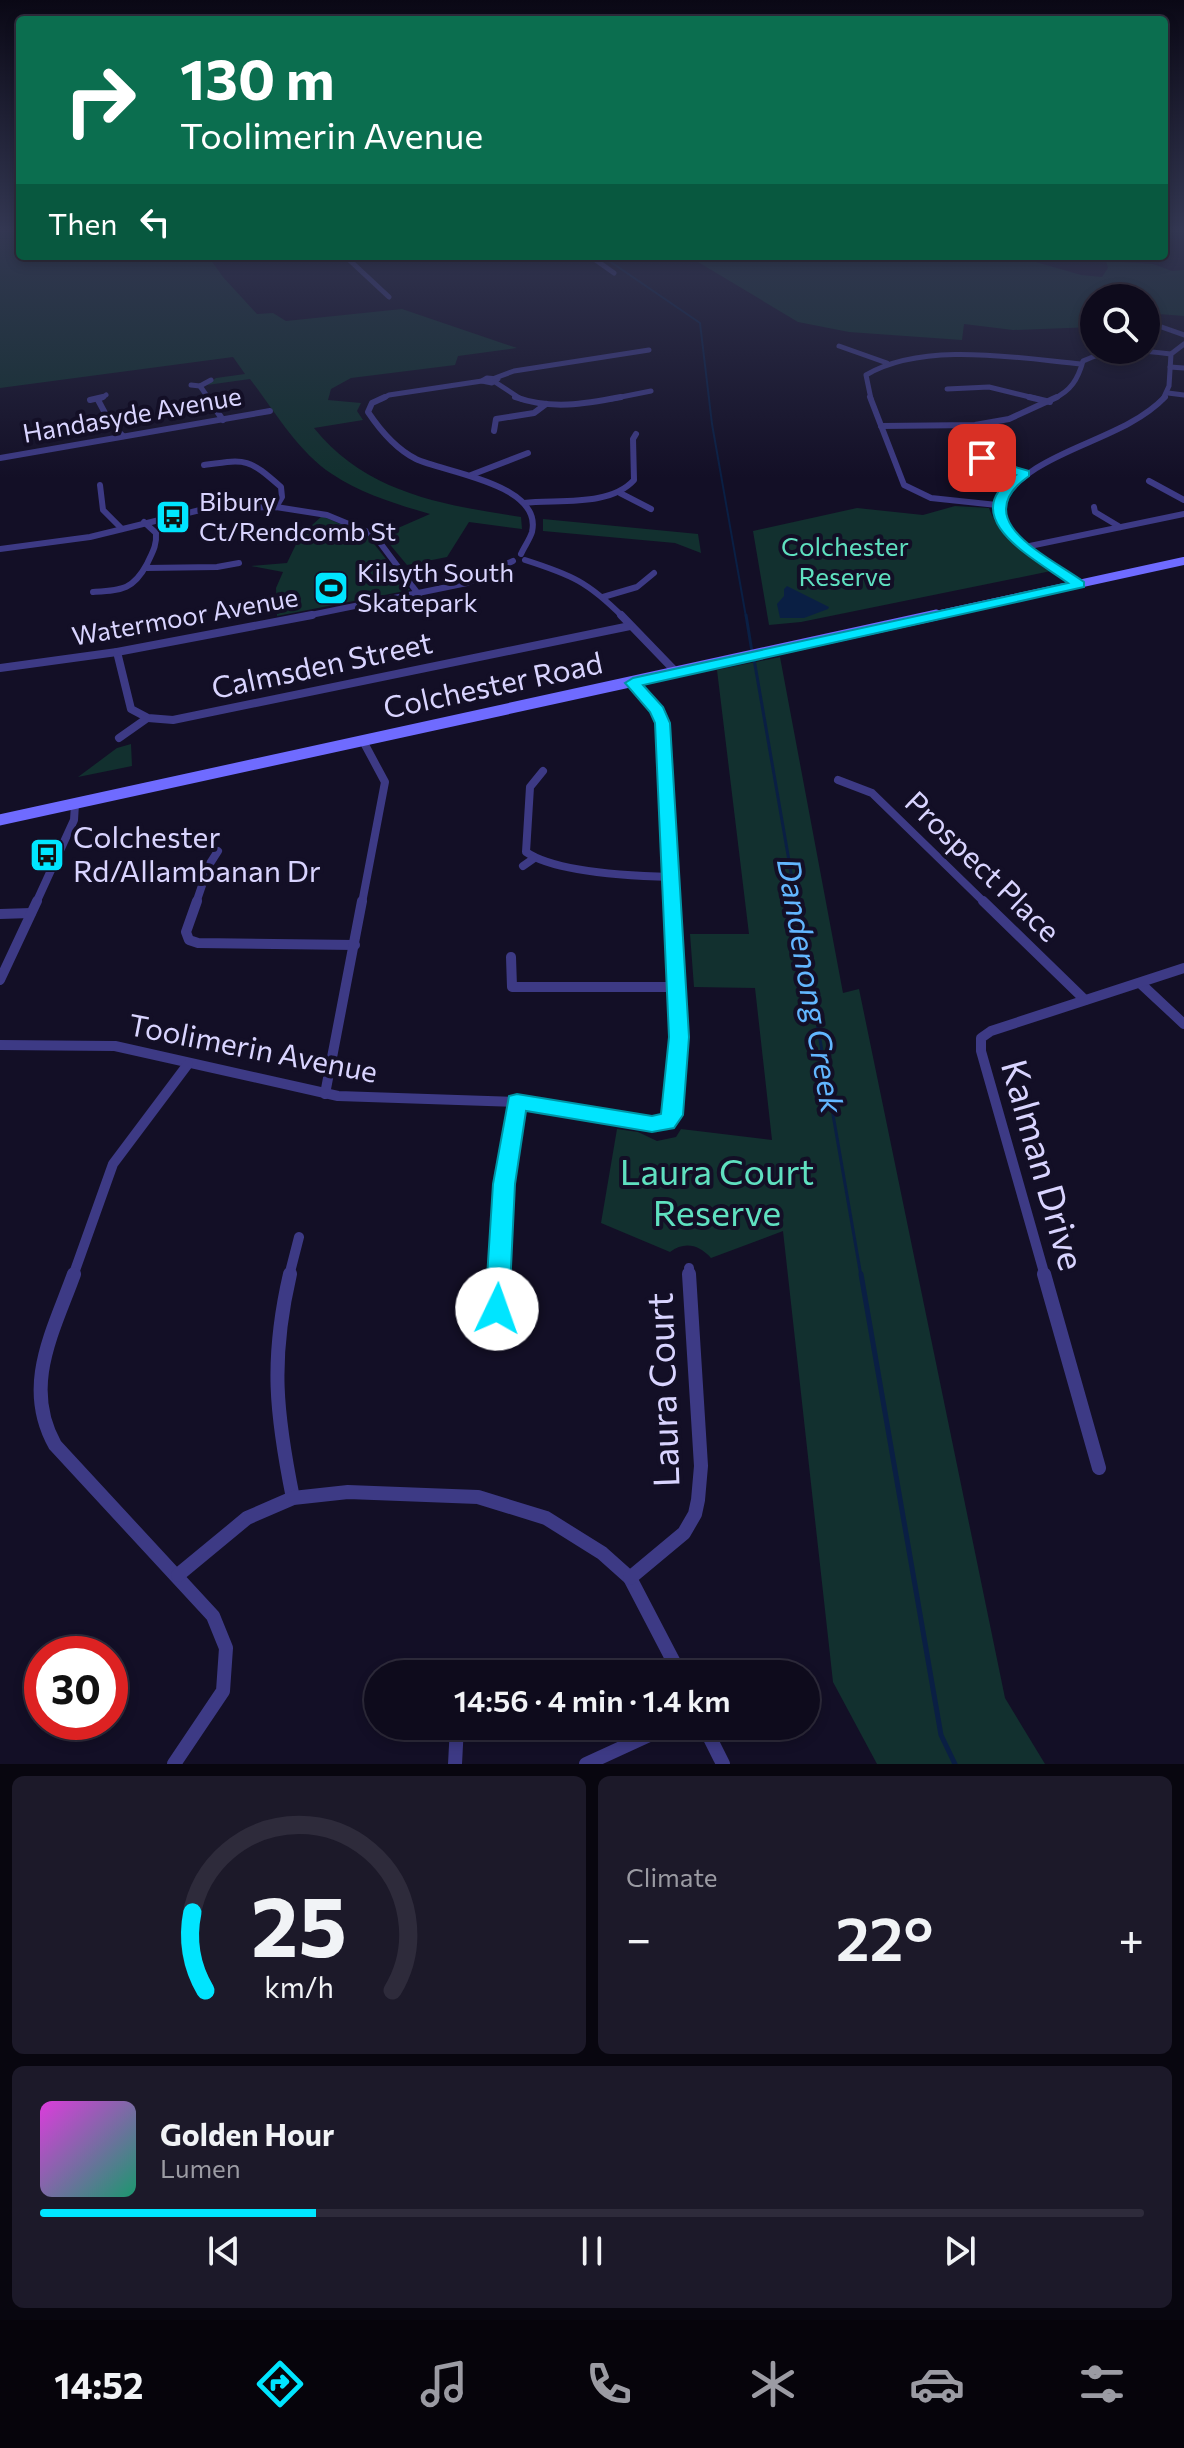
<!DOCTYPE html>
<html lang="en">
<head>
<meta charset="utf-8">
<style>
	:root { --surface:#0e0b1c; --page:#1c1929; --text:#f1f3f6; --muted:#9b9ba3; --line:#2e2b3b; --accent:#00e5ff }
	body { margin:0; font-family:Commissioner,sans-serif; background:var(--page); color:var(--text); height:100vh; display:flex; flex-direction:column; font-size:30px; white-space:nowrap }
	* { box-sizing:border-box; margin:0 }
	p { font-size:26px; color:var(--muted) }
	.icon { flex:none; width:44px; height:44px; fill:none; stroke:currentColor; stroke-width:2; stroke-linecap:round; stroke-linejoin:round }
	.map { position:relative; height:1764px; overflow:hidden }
	.side { display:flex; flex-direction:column; gap:12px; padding:12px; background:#08060f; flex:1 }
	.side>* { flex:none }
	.banner { position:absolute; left:16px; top:16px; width:1152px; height:244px; border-radius:8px; box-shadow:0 4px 12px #0003,0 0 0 2px var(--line); background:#0b6e4f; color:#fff; overflow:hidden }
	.controls { position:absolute; left:1080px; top:284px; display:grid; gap:16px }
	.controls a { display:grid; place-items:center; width:80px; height:80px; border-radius:50%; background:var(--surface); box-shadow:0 4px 12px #0003,0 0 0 2px var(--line); font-size:40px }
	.speed { position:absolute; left:24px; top:1636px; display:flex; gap:16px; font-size:40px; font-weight:700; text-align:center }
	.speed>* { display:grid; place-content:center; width:104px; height:104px; border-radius:50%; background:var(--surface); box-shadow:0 4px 12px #0003,0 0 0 2px var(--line); line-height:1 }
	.speed .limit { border:12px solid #d22; background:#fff; color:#111 }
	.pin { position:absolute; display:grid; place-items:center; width:68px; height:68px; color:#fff; margin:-34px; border-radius:16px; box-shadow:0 4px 12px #0006 }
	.me { position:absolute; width:88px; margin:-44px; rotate:3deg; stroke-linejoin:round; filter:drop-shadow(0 0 6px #0008) }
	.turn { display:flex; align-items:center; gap:28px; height:168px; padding:0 32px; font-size:36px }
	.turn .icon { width:104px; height:104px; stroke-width:2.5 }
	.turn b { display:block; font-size:56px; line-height:68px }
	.then { display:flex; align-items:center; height:76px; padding:0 32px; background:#0003; gap:16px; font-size:30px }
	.big { font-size:60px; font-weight:600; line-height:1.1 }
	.side .widget { flex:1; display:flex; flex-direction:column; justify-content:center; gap:12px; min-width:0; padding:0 28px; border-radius:12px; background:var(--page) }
	.side .dial { align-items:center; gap:0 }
	.dial svg { height:208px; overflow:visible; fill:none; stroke:var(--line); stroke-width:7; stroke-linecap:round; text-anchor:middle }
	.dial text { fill:var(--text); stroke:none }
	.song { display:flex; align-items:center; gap:24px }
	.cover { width:96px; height:96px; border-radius:12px; background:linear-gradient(135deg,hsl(300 70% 55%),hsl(160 70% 35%)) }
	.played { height:8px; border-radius:4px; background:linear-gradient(90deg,var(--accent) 25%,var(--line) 25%) }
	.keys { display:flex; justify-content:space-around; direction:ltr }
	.heat { display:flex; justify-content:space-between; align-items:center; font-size:44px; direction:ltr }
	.side .tiles { flex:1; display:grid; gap:12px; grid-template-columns:1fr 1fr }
	.widget:last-child { grid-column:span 2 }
	.trip { position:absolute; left:364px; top:1660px; width:456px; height:80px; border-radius:40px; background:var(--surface); box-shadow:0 4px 12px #0003,0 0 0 2px var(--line); font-weight:600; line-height:80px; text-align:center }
	.menu { display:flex; height:128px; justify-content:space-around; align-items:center; background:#06040b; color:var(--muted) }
	.menu .icon { width:56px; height:56px }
	.menu .selected { color:var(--accent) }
	.menu b { font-size:36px; color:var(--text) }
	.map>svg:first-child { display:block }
	.green { fill:#12302f }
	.water { fill:#0a1f44 }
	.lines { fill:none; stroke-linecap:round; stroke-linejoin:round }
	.stream-far2 { stroke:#0a1f44; stroke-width:2 }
	.stream-far1 { stroke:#0a1f44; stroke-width:3 }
	.stream { stroke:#0a1f44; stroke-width:5 }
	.minor-far4 { stroke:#3d3a85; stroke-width:5 }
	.minor-far3 { stroke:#3d3a85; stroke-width:6 }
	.minor-far2 { stroke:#3d3a85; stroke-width:8 }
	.minor-far1 { stroke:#3d3a85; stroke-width:10 }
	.minor { stroke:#3d3a85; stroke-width:14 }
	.secondary-far1 { stroke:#6f6bff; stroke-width:8 }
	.secondary { stroke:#6f6bff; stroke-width:11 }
	.route { fill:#00e5ff; stroke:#0095a6; stroke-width:2 }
	.labels { text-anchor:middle; stroke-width:8; stroke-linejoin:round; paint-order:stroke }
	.far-street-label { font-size:26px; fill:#d9d4ff; stroke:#130f26 }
	.far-poi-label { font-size:26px; fill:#d9d4ff; stroke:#130f26; text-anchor:start }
	.far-park-label { font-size:26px; fill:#5fe0c0; stroke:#130f26 }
	.street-label { font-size:30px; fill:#d9d4ff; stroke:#130f26 }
	.poi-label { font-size:30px; fill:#d9d4ff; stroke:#130f26; text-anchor:start }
	.water-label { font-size:32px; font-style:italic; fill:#62b6ff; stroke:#130f26 }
	.near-street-label { font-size:36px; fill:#d9d4ff; stroke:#130f26 }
	.near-park-label { font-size:36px; fill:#5fe0c0; stroke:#130f26 }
</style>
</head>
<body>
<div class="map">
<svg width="1184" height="1764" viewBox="0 0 1184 1764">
	<rect width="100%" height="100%" fill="#130f26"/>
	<g class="green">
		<path d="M 0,231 L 20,231 L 20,256 L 208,256 L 223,277 L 257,314 L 273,313 L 286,321 L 402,309 L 517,348 L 458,356 L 455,365 L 351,378 L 331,389 L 328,400 L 361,403 L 357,411 L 363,420 L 314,428 C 366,493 443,505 521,517 L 522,529 L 469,522 L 447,557 L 407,565 L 382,535 L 430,514 C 396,504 362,494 332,474 C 298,452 274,410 250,379 L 207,385 L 216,378 L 245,374 L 233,357 L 0,388 Z"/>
		<path d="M 688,256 L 1015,256 L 1081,275 L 1102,277 L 1108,268 L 1106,261 L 1153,264 L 1172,271 L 1184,270 L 1184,316 L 1146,313 L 1146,298 L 1094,298 L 1094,327 L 1013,330 L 964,324 L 962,340 L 849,332 L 798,322 Z"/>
		<path d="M 955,506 L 989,508 C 1000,539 1025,554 1051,571 L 801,622 L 769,625 L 753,531 L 857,508 L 923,515 Z"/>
		<path d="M 322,516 L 368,536 L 410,590 L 277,616 L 276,588 L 283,572 L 251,566 L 287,563 L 300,536 Z"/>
		<path d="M 543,519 L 698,534 L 701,553 L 675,543 L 543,531 Z"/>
		<path d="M 780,657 L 843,993 L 859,989 L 1005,1698 L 1045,1764 L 877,1764 L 833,1682 L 783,1231 L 711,1258 C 699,1245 685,1241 670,1252 L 601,1223 L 617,1129 L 638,1132 L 657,1141 L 676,1137 L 681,1129 L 772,1140 L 755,988 L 694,987 L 690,934 L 749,934 L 717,670 Z"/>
		<path d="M 131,744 L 132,766 L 78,777 L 117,748 Z"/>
	</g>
	<path class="water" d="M 787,586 L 829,607 L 828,609 L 804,618 L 780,618 L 777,604 L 784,596 L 784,589 Z"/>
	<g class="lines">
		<path class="stream-far2" d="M 602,256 L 700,323 L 712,424 L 746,617"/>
		<g class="stream-far1">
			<path d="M 746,615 L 752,652"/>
			<path d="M 754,659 L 861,1276"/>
		</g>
		<path class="stream" d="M 861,1274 L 941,1735 L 955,1764"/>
		<g class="minor-far4">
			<path d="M 345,256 L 389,297"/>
			<path d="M 590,256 L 614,273"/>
			<path d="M 1153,324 L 1184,335"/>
			<path d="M 839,346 L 887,363"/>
			<path d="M 1170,367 L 1184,368"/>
			<path d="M 487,378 L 498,379 L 492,383 L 482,381 Z"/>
			<path d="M 495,378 L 514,371 L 649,350"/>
			<path d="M 495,382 L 521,399"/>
			<path d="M 191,385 L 200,386 L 211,380"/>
			<path d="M 200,386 L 209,399"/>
			<path d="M 947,389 L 989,387 L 1038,399"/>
			<path d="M 1168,393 L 1184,395"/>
			<path d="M 100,399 L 106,395"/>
			<path d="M 381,399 L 389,395 L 482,381"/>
			<path d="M 611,399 L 651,391"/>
			<path d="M 871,399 L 866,375 C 923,341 1017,358 1081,364"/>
			<path d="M 1053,399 C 1071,391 1078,379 1083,361 C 1111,347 1140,350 1171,354"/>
			<path d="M 1163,399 L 1169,386 L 1171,354 L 1184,344"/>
		</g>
		<g class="minor-far3">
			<path d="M 207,397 L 223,420"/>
			<path d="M 385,397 L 372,403 L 368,412 C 380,430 396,449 416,459 C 446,473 543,484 532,532 C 530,539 524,547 521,554"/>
			<path d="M 515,397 C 551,410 585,404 621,397"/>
			<path d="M 870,397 L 904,485 L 931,498 L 997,505"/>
			<path d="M 1029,397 L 1050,402"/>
			<path d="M 90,400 L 103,397"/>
			<path d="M 98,400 L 112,426 L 123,436"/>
			<path d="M 881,426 L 975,425 L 1009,419 L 1057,397"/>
			<path d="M 494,431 L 496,419 L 534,413 L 546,404"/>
			<path d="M 0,458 L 270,411"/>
			<path d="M 982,458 L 1025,474"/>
			<path d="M 204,465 C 247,459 248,458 281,487 L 282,497 L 276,507"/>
			<path d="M 471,475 L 528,453"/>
			<path d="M 1149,481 L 1184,500"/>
			<path d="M 100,485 L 103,510 L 122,529"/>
			<path d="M 620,493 L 651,509"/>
			<path d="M 524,503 C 557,499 610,507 634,480 L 633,439 L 636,434"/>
			<path d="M 1094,507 L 1095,512 L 1120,527"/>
			<path d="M 1025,547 L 1184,514"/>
			<path d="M 0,549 L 90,537 L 204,509 L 276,507 L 327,515 L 368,532 L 378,540 L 419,595"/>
			<path d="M 525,560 C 572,575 588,582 623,617"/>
			<path d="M 146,568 L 217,567 L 239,563"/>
			<path d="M 1080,584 L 1013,538 L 1006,529 L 999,507 C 1029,448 1119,445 1165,397"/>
			<path d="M 93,592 C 122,590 133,590 147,564 C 152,553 157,546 156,533 L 144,522"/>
			<path d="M 603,597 L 637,587 L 654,573"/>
			<path d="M 301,617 L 467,583 L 513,561"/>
		</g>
		<g class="minor-far2">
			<path d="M 621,615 L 677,673"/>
			<path d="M 117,652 L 131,709 L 148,718 L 173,720 L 630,626"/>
			<path d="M 0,668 L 117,652 L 312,615"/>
			<path d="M 633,683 L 658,711 L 663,723 L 672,903"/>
			<path d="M 119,738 L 146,719"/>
			<path d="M 543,771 L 530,787 L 526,852 C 556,873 633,876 671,877"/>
			<path d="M 838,780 L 872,793 L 985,903"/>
			<path d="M 523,866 L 533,859"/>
			<path d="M 36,903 L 74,820 L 75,804"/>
			<path d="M 196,903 L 209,865 L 218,851"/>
			<path d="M 362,903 L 385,782 L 363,741"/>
		</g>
		<g class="minor-far1">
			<path d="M 197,901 L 186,932 L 189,940 L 198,943 L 355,945"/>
			<path d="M 983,901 L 1085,1000"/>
			<path d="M 0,914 L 31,913"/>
			<path d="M 511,957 L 512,987 L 678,987"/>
			<path d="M 0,980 L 37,901"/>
			<path d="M 1140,983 L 1184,1024"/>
			<path d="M 0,1045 L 115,1046 L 338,1096 L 517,1102 L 652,1124 L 666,1123 L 672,1115 L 679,1037 L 672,901"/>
			<path d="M 325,1094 L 362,901"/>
			<path d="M 689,1268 L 690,1276"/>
			<path d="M 73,1276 L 113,1164 L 188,1064"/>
			<path d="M 289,1276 L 299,1237"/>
			<path d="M 499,1276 L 504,1184 L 517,1102"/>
			<path d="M 1045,1276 L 981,1051 L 981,1038 L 991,1031 L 1184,968"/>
		</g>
		<g class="minor">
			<path d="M 74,1274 C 53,1332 22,1386 55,1445 L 213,1616 L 226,1648 L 223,1691 L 174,1764"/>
			<path d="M 290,1274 C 270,1360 276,1414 293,1498"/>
			<path d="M 1044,1274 L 1099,1468"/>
			<path d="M 497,1309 L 499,1274"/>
			<path d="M 178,1575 L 247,1518 L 293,1498 L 348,1492 L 478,1497 L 546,1518 L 602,1553 L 630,1578 L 680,1674"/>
			<path d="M 630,1578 L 684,1533 L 695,1514 L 698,1500 L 701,1466 L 689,1274"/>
			<path d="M 704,1726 L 723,1764"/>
			<path d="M 455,1764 L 457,1726"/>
			<path d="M 586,1764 L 669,1726"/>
		</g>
		<path class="secondary-far1" d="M 927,617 L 1184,561"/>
		<path class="secondary" d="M 0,820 L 936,615"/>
	</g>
	<linearGradient id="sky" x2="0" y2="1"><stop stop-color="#0a0815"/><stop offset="0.48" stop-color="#333752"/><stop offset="1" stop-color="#333752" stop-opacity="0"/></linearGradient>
	<rect width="1184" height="478" fill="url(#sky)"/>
	<path class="route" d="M 978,456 L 1029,471 L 1029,476 C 966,520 1048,556 1084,582 L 1084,587 L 643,685 L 663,707 L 670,723 L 689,1037 L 683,1115 L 674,1128 L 652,1132 L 526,1111 L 515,1184 L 509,1309 L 506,1316 L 497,1319 L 488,1316 L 485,1309 L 493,1184 L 509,1096 L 517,1094 L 652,1116 L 661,1114 L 669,1037 L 655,723 L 650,712 L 625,683 L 633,678 L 1068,583 C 1033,558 954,517 1016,475 L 978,461 Z"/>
	<defs>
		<g id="bus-square" transform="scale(1.8)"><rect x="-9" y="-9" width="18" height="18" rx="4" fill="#00e5ff" stroke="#130f26"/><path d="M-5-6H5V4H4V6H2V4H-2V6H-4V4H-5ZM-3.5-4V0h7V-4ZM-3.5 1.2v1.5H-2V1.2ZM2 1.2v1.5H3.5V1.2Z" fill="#111"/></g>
		<g id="stadium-square" transform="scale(1.8)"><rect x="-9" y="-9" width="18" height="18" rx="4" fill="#00e5ff" stroke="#130f26"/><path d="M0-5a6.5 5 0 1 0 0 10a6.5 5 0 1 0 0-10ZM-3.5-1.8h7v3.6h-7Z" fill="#111"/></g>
	</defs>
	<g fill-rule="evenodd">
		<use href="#bus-square" x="173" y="517"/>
		<use href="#stadium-square" x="331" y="588"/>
		<use href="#bus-square" x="47" y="855"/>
	</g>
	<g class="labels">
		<g class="far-street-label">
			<text transform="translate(132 415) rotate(-10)" y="9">Handasyde Avenue</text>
			<text transform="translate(185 617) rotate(-10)" y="9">Watermoor Avenue</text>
		</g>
		<g class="far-poi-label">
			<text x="199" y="511">Bibury<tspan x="199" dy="30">Ct/Rendcomb St</tspan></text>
			<text x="357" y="582">Kilsyth South<tspan x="357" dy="30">Skatepark</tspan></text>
		</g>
		<g class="far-park-label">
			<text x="845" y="556">Colchester<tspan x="845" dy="30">Reserve</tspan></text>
		</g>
		<g class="street-label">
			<text transform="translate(322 666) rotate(-12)" y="10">Calmsden Street</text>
			<text transform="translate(493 686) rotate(-12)" y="10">Colchester Road</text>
			<text transform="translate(982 867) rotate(44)" y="10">Prospect Place</text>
			<text transform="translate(253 1049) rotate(11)" y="10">Toolimerin Avenue</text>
		</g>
		<g class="poi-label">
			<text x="73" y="848">Colchester<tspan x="73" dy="34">Rd/Allambanan Dr</tspan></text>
		</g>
		<g class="water-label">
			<text transform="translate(810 986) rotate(80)" y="11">Dandenong Creek</text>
		</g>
		<g class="near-street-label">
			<text transform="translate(1043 1165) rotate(74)" y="13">Kalman Drive</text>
			<text transform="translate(663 1390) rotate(-92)" y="13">Laura Court</text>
		</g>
		<g class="near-park-label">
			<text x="717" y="1185">Laura Court<tspan x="717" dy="41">Reserve</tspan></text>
		</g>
	</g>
</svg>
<div class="controls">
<a><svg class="icon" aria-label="search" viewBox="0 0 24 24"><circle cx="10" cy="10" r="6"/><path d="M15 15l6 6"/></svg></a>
</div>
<div class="speed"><div class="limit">30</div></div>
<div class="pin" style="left:982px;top:458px;background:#d93025"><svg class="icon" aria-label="arrive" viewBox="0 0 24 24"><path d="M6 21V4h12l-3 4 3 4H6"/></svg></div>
<svg class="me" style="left:497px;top:1309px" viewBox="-20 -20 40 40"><circle r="19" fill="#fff"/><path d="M0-13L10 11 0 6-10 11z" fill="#00e5ff"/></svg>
<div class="trip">14:56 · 4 min · 1.4 km</div>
<div class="banner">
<div class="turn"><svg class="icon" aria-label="right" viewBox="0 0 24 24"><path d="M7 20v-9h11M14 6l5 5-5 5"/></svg><div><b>130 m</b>Toolimerin Avenue</div></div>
<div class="then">Then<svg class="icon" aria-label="left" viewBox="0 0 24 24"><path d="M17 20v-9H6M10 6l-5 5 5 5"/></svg></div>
</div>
</div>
<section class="side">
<div class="tiles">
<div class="widget dial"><svg viewBox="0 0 100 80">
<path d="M14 69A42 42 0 1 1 86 69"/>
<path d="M14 69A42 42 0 0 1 9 39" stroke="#00e5ff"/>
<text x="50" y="56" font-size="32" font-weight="700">25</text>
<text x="50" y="72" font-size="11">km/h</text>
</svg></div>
<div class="widget"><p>Climate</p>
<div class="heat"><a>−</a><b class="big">22°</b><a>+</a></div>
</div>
<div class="widget">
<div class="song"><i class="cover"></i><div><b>Golden Hour</b><p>Lumen</p></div></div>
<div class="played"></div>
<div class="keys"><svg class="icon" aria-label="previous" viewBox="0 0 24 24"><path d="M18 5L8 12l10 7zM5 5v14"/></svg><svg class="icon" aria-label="pause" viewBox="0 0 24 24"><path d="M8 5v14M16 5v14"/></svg><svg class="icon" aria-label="next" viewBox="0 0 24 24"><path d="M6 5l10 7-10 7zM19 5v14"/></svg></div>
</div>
</div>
</section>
<nav class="menu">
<b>14:52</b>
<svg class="icon selected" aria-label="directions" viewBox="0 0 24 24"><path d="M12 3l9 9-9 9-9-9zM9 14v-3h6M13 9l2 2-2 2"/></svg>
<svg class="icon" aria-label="music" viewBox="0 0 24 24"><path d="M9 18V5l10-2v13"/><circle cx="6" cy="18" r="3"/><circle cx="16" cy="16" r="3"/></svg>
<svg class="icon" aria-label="phone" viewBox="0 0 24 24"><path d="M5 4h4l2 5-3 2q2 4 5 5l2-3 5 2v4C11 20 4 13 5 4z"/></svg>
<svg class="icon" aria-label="climate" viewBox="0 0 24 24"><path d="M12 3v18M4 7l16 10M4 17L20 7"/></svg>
<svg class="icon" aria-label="car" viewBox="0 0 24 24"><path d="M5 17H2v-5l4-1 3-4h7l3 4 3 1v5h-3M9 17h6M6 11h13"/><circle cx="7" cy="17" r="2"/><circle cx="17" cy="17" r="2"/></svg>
<svg class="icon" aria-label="filters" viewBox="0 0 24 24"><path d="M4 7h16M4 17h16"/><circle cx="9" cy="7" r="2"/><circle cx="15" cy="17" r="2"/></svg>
</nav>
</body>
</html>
